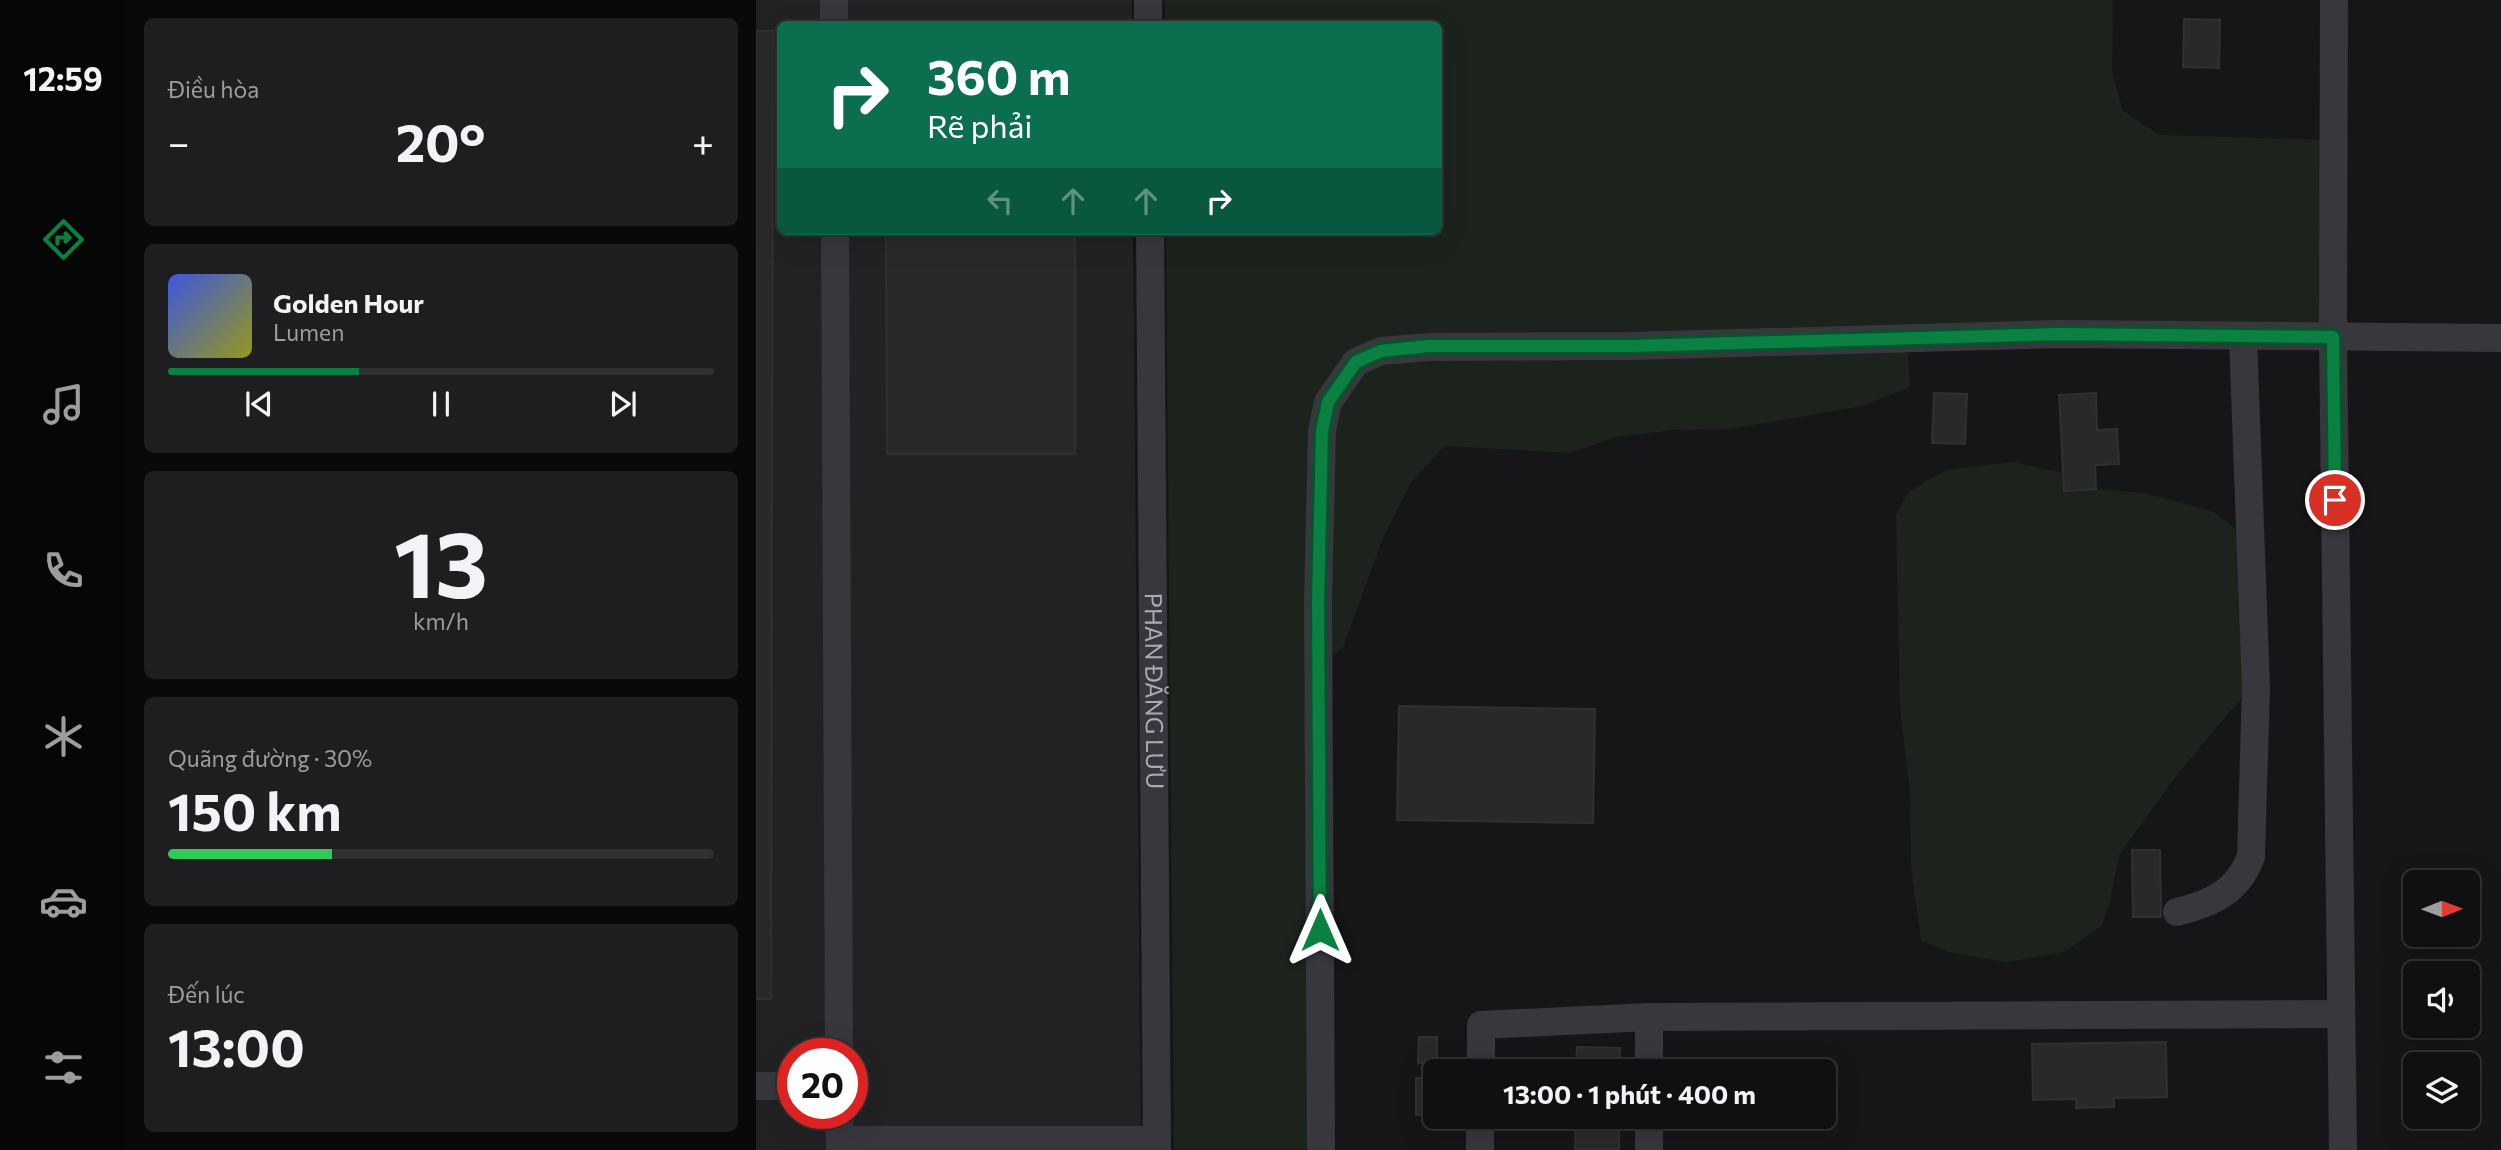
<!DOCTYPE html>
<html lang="vi">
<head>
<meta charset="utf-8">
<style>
	:root { --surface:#101012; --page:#1e1e20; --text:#f1f3f6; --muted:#9c9d9f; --line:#303032; --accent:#0b8043 }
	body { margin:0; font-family:Commissioner,sans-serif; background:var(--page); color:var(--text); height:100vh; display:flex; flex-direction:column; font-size:26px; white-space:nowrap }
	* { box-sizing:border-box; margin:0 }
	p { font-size:23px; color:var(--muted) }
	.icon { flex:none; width:38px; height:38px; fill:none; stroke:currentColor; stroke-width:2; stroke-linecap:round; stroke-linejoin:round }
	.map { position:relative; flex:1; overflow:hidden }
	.drawer { display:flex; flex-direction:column; gap:18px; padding:18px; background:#09090a; width:630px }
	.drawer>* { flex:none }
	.banner { position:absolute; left:21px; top:21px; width:665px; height:214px; border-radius:10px; box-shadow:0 7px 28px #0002,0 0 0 2px var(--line); background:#0b6e4f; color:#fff; overflow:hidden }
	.needle { width:46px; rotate:89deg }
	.tools { position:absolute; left:1647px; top:870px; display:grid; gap:14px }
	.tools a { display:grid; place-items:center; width:77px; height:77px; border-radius:10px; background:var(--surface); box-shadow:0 7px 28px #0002,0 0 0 2px var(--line); font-size:35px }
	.speed { position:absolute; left:21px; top:1038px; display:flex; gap:14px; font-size:35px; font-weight:700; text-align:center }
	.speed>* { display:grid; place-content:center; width:91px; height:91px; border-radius:50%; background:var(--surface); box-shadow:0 7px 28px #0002,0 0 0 2px var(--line); line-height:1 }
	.speed .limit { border:10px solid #d22; background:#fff; color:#111 }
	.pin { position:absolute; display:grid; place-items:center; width:60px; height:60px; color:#fff; margin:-30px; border:4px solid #fff; border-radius:50%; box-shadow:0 2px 7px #0007 }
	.me { position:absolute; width:77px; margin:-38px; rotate:0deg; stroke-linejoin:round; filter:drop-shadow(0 0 5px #0008) }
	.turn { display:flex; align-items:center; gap:24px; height:147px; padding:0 35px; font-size:32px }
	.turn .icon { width:91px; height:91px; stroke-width:2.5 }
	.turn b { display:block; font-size:49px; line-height:60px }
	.lanes { display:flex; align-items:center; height:66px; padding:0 35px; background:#0003; justify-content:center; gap:35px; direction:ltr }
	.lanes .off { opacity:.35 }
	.big { font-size:52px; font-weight:700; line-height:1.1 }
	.drawer .card { flex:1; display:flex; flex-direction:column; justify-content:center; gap:10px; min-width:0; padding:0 24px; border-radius:10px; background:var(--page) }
	.drawer .dial { align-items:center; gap:0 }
	.dial b { font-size:91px; line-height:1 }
	.song { display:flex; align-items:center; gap:21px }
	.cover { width:84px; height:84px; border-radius:10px; background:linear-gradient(135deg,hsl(230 70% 55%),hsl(60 70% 35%)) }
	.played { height:7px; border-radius:4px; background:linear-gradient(90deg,var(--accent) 35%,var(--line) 35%) }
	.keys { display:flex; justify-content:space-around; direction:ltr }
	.heat { display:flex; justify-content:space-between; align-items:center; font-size:38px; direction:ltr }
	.charge { height:10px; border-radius:5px; background:linear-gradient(90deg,#34c759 30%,var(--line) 0) }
	.trip { position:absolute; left:667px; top:1059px; width:413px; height:70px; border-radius:10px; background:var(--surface); box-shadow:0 7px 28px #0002,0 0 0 2px var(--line); font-weight:700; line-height:70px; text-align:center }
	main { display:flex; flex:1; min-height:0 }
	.dock { display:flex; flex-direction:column; width:126px; justify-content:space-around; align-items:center; background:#060607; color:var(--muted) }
	.dock .icon { width:49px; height:49px }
	.dock .on { color:var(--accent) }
	.dock b { font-size:32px; color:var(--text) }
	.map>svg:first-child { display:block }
	.built { fill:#222225; fill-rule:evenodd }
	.green { fill:#1c231d }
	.building { fill:#29292c; stroke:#303034; stroke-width:2 }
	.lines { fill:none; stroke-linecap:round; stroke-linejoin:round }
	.minor { stroke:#37373d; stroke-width:28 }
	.route-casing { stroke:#07532c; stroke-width:18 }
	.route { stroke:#0b8043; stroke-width:12 }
	.labels { text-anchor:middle; stroke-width:7; stroke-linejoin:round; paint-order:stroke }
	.street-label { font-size:24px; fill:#a8acb8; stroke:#111113 }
</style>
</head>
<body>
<main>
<nav class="dock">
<b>12:59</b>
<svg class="icon on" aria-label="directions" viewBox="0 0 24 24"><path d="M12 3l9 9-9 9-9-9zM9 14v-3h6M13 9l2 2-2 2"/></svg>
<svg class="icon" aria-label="music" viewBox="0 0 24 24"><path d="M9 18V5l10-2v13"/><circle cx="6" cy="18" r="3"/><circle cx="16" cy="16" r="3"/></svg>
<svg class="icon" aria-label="phone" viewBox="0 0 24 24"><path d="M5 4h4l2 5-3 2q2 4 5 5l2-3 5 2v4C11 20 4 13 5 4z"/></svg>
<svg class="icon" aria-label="climate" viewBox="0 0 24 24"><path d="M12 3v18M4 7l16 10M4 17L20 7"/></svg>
<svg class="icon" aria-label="car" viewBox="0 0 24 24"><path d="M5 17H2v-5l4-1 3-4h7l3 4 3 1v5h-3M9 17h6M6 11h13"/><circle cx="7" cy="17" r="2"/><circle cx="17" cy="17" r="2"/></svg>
<svg class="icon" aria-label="filters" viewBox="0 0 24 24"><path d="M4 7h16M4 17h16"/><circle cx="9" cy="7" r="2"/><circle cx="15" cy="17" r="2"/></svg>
</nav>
<section class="drawer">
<div class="card"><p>Điều hòa</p>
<div class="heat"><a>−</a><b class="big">20°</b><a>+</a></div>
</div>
<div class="card">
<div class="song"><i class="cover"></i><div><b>Golden Hour</b><p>Lumen</p></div></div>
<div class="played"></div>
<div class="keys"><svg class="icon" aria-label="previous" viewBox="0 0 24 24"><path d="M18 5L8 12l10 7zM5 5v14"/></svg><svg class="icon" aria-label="pause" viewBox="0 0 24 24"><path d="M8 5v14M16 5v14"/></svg><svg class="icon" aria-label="next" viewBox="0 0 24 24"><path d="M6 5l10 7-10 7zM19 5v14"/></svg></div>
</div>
<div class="card dial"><b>13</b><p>km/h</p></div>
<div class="card"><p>Quãng đường · 30%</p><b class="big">150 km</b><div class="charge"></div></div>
<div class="card"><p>Đến lúc</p><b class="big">13:00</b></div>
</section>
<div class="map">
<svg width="1745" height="1150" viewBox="0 0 1745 1150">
	<rect width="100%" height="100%" fill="#161618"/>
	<path class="built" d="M 0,0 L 376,0 L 376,24 L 24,24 L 24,231 L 377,231 L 385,1150 L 0,1150 ZM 37,1054 L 96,1054 L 96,1113 L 37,1113 Z"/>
	<g class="green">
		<path d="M 409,0 L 1357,0 L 1356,72 L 1367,111 L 1403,135 L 1571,140 L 1571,331 L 673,340 L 579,377 L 558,1150 L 418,1150 L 410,231 L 682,231 L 682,24 L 409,24 Z"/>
		<path d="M 1145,346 L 1152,355 L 1154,387 L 1106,406 L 974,429 L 917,430 L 860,437 L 813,453 L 689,446 L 656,481 L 627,538 L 587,647 L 569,660 L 572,433 L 589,385 L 626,357 Z"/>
		<path d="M 1257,462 L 1307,473 L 1308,491 L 1340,489 L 1387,493 L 1456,511 L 1487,535 L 1493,689 L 1420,776 L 1363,855 L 1353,905 L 1345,926 L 1308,952 L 1250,962 L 1192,952 L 1165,940 L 1155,868 L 1154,792 L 1144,708 L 1140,515 L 1153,491 L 1190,470 Z"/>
	</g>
	<g class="building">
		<path d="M 1428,19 L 1464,20 L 1463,68 L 1427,67 Z"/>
		<path d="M 0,31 L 17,31 L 15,999 L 0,999 Z"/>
		<path d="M 130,231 L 319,231 L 319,454 L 131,454 Z"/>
		<path d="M 1178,393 L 1211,394 L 1209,444 L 1176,443 Z"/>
		<path d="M 1340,393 L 1341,430 L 1361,429 L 1363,464 L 1339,465 L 1340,489 L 1308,491 L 1303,395 Z"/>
		<path d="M 643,706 L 839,709 L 837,823 L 641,820 Z"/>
		<path d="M 1376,850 L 1404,850 L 1405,917 L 1377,917 Z"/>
		<path d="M 663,1037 L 681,1037 L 681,1064 L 662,1063 Z"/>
		<path d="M 1410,1042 L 1411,1097 L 1358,1098 L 1358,1107 L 1320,1108 L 1320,1099 L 1277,1100 L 1276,1044 Z"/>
		<path d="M 821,1047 L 864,1048 L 864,1071 L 820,1071 Z"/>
		<rect x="660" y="1078" width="19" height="37"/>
		<path d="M 820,1116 L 863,1116 L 863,1150 L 819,1150 Z"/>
	</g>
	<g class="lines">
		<g class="minor">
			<path d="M 78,0 L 78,24"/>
			<path d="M 392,0 L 392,24"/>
			<path d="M 1578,0 L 1577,337 L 1587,1150"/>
			<path d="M 79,231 L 83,1054"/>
			<path id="s1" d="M 394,231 L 401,1150"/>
			<path d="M 1421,912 C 1457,903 1481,892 1495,857 L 1500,688 L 1487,338"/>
			<path d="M 725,1071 L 725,1025 L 893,1017"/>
			<path d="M 893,1071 L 893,1017 L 1585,1014"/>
			<path d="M 0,1086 L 37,1086"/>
			<path d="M 83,1113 L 84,1150"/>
			<path d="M 84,1140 L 401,1140"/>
			<path d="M 565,1150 L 562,601 L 566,431 L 572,402 L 600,362 L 625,351 L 673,347 L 876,346 L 1303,334 L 1745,338"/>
			<path d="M 724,1150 L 724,1116"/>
			<path d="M 893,1150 L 893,1116"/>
		</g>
	</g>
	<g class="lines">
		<g class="route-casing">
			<path id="route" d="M 564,930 L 562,601 L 566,431 L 572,402 L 600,362 L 625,351 L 673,346 L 876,346 L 1303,334 L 1577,337 L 1579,500"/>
		</g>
		<use href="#route" class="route"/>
	</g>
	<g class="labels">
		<g class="street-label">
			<text dy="8" stroke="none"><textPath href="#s1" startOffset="460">PHAN ĐĂNG LƯU</textPath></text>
		</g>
	</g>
</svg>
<div class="tools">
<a><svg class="needle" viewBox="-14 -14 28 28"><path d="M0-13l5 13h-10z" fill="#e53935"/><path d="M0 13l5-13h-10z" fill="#9c9d9f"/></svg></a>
<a><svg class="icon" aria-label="sound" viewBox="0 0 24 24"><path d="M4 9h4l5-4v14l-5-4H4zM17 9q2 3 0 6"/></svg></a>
<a><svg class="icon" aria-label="layers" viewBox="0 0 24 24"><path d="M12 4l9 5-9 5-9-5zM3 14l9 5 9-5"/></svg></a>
</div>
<div class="speed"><div class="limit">20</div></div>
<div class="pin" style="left:1579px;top:500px;background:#d93025"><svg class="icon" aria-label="arrive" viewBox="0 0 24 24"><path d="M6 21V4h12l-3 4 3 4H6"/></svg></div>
<svg class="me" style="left:564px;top:930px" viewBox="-20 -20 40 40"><path d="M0-17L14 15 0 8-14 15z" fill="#0b8043" stroke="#fff" stroke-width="4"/></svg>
<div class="trip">13:00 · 1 phút · 400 m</div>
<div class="banner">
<div class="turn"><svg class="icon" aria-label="right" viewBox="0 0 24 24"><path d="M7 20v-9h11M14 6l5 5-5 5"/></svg><div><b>360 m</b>Rẽ phải</div></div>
<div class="lanes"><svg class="icon off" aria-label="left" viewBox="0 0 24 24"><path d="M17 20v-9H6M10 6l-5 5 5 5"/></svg><svg class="icon off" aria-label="ahead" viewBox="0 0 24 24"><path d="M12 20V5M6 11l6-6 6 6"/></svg><svg class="icon off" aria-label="ahead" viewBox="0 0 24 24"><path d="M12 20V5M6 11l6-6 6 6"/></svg><svg class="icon" aria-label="right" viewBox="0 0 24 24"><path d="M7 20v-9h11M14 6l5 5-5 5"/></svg></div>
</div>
</div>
</main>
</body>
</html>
